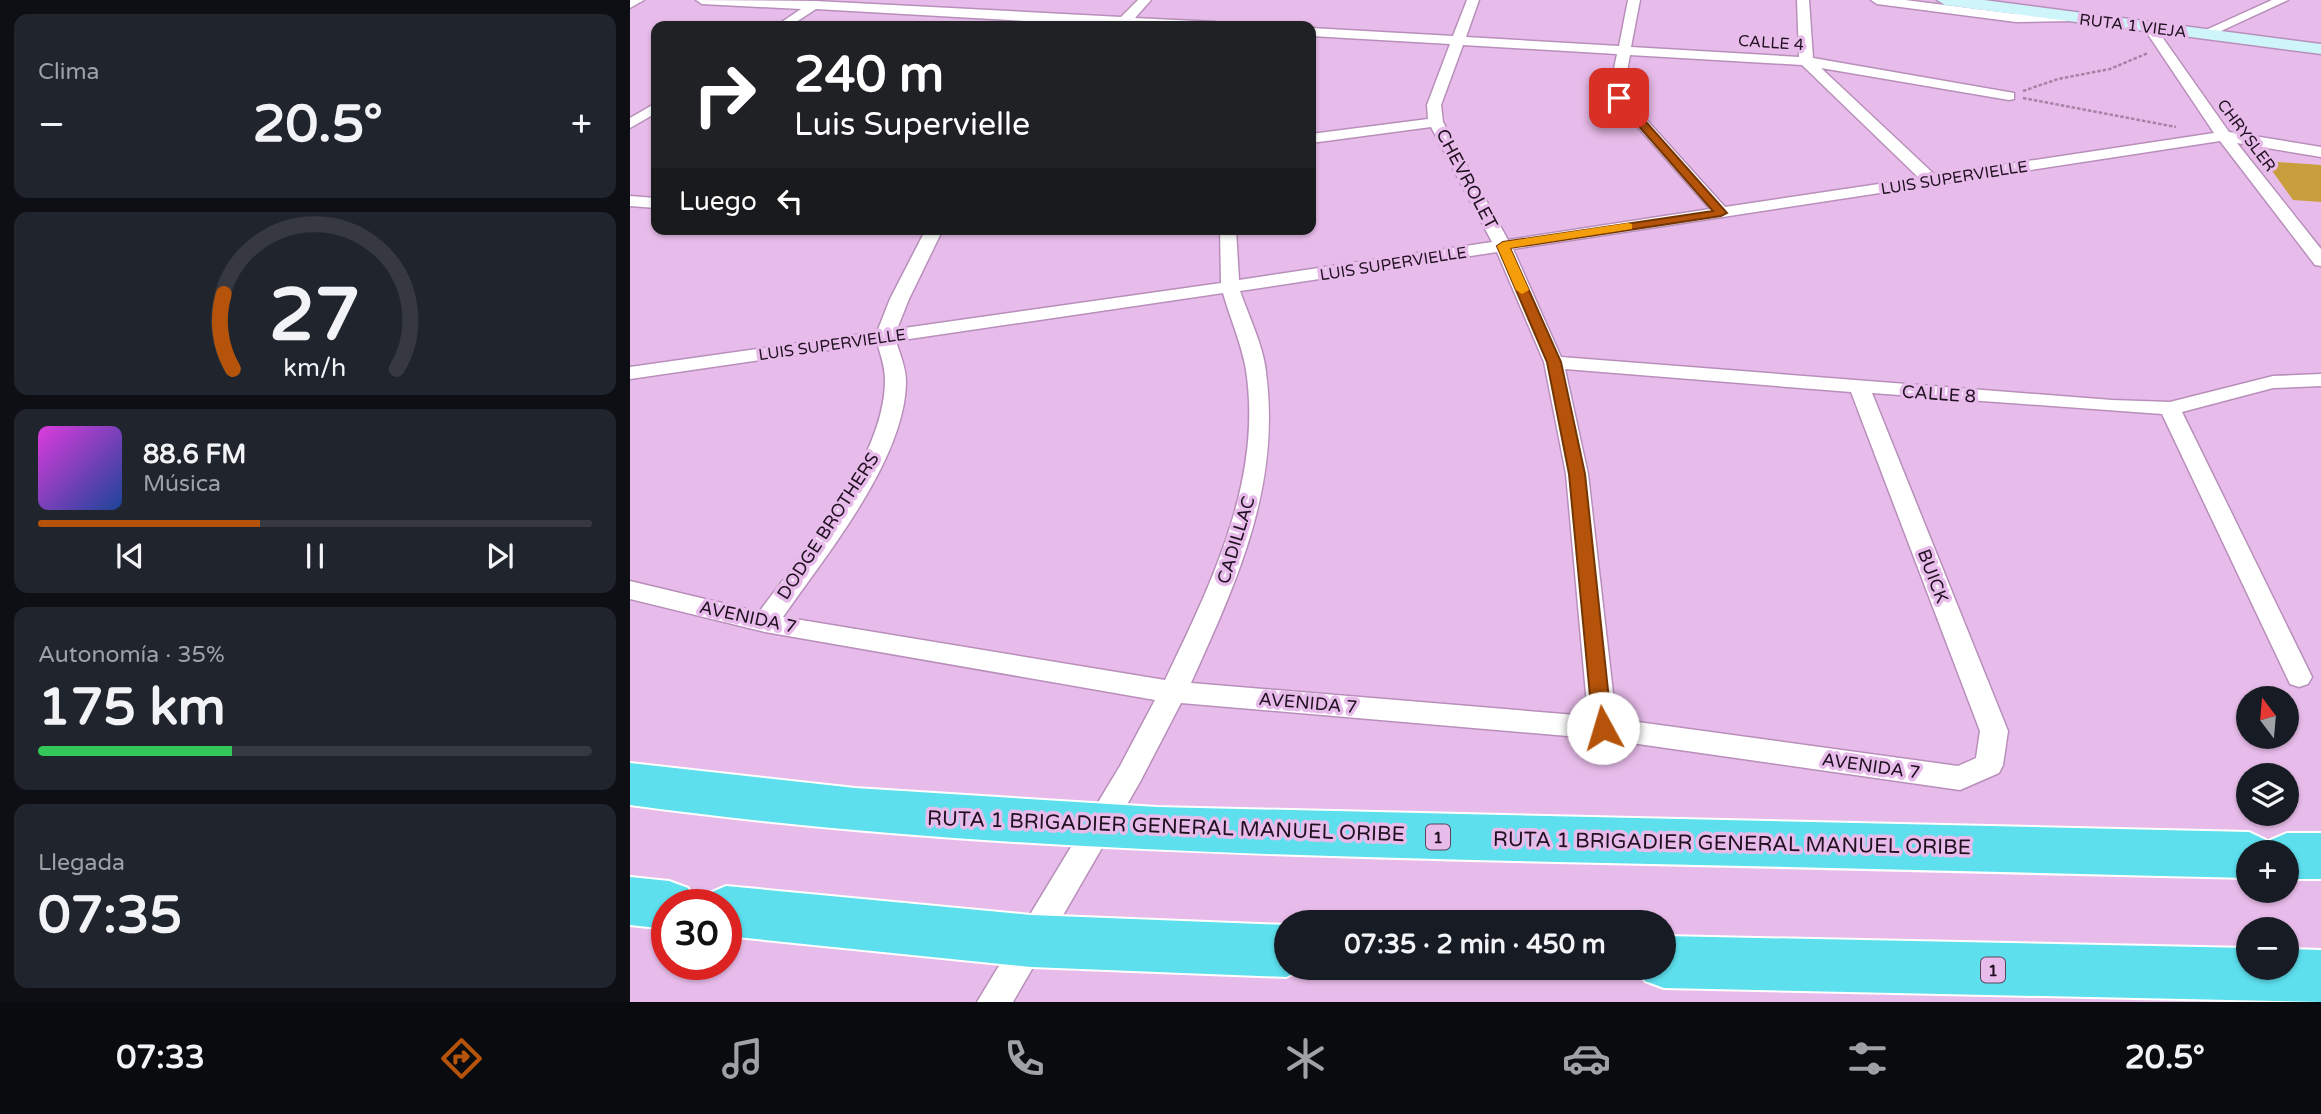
<!DOCTYPE html>
<html lang="es">
<head>
<meta charset="utf-8">
<style>
	:root { --surface:#171b24; --page:#20242c; --text:#f1f3f6; --muted:#9ea1a6; --line:#363941; --accent:#b45309 }
	body { margin:0; font-family:"Varela Round",sans-serif; background:var(--page); color:var(--text); height:100vh; display:flex; flex-direction:column; font-size:26px; white-space:nowrap }
	* { box-sizing:border-box; margin:0 }
	p { font-size:23px; color:var(--muted) }
	.icon { flex:none; width:38px; height:38px; fill:none; stroke:currentColor; stroke-width:2; stroke-linecap:round; stroke-linejoin:round }
	.map { position:relative; flex:1; overflow:hidden }
	.drawer { display:flex; flex-direction:column; gap:14px; padding:14px; background:#0d0f14; width:630px }
	.drawer>* { flex:none }
	.top-card { position:absolute; left:21px; top:21px; width:665px; height:214px; border-radius:14px; box-shadow:0 2px 5px #0004; background:#202124; color:#fff; overflow:hidden }
	.needle { width:46px; rotate:344deg }
	.tools { position:absolute; left:1606px; top:686px; display:grid; gap:14px }
	.tools a { display:grid; place-items:center; width:63px; height:63px; border-radius:50%; background:var(--surface); box-shadow:0 2px 5px #0004; font-size:35px }
	.speed { position:absolute; left:21px; top:889px; display:flex; gap:14px; font-size:35px; font-weight:700; text-align:center }
	.speed>* { display:grid; place-content:center; width:91px; height:91px; border-radius:50%; background:var(--surface); box-shadow:0 2px 5px #0004; line-height:1 }
	.speed .limit { border:10px solid #d22; background:#fff; color:#111 }
	.pin { position:absolute; display:grid; place-items:center; width:60px; height:60px; color:#fff; margin:-30px; border-radius:14px; box-shadow:0 4px 10px #0006 }
	.me { position:absolute; width:77px; margin:-38px; rotate:354deg; stroke-linejoin:round; filter:drop-shadow(0 0 5px #0008) }
	.turn { display:flex; align-items:center; gap:24px; height:147px; padding:0 28px; font-size:32px }
	.turn .icon { width:91px; height:91px; stroke-width:2.5 }
	.turn b { display:block; font-size:49px; line-height:60px }
	.then { display:flex; align-items:center; height:66px; padding:0 28px; background:#0003; gap:14px; font-size:26px }
	.big { font-size:52px; font-weight:700; line-height:1.1 }
	.drawer .card { flex:1; display:flex; flex-direction:column; justify-content:center; gap:10px; min-width:0; padding:0 24px; border-radius:14px; background:var(--page) }
	.drawer .dial { align-items:center; gap:0 }
	.dial svg { height:182px; overflow:visible; fill:none; stroke:var(--line); stroke-width:7; stroke-linecap:round; text-anchor:middle }
	.dial text { fill:var(--text); stroke:none }
	.song { display:flex; align-items:center; gap:21px }
	.cover { width:84px; height:84px; border-radius:10px; background:linear-gradient(135deg,hsl(300 70% 55%),hsl(220 70% 35%)) }
	.played { height:7px; border-radius:4px; background:linear-gradient(90deg,var(--accent) 40%,var(--line) 40%) }
	.keys { display:flex; justify-content:space-around; direction:ltr }
	.heat { display:flex; justify-content:space-between; align-items:center; font-size:38px; direction:ltr }
	.charge { height:10px; border-radius:5px; background:linear-gradient(90deg,#34c759 35%,var(--line) 0) }
	.trip { position:absolute; left:644px; top:910px; width:402px; height:70px; border-radius:35px; background:var(--surface); box-shadow:0 2px 5px #0004; font-weight:700; line-height:70px; text-align:center }
	.dock { display:flex; height:112px; justify-content:space-around; align-items:center; background:#090b0e; color:var(--muted) }
	.dock .icon { width:49px; height:49px }
	.dock .active { color:var(--accent) }
	.dock b { font-size:32px; color:var(--text) }
	main { display:flex; flex:1; min-height:0 }
	.map>svg:first-child { display:block }
	.green { fill:#c99e3d }
	.lines { fill:none; stroke-linecap:round; stroke-linejoin:round }
	.street-casing { stroke:#b88fbb; stroke-width:3 }
	.secondary-casing { stroke:#b88fbb; stroke-width:3 }
	.highway-casing { stroke:#fff; stroke-width:4 }
	.path { stroke:#a582a6; stroke-width:2.5; stroke-dasharray:3.5 2; stroke-linecap:butt }
	.street { fill:#fff; fill-rule:evenodd }
	.secondary { fill:#cef5fa; fill-rule:evenodd }
	.highway { fill:#5ddfed; fill-rule:evenodd }
	.route { fill:#b45309; stroke:#753606; stroke-width:2 }
	.slow { fill:#f59e0b }
	.labels { text-anchor:middle; stroke-width:7; stroke-linejoin:round; paint-order:stroke }
	.far-street-label { font-size:16px; fill:#201021; stroke:#e8bcea }
	.shield { fill:#e8bcea; stroke:#5c445d; stroke-width:2 }
	.shield-label { font-size:16px; font-weight:bold; fill:#201021 }
	.street-label { font-size:18px; fill:#201021; stroke:#e8bcea }
	.near-street-label { font-size:21px; fill:#201021; stroke:#e8bcea }
</style>
</head>
<body>
<main>
<section class="drawer">
<div class="card"><p>Clima</p>
<div class="heat"><a>−</a><b class="big">20.5°</b><a>+</a></div>
</div>
<div class="card dial"><svg viewBox="0 0 100 80">
<path d="M14 69A42 42 0 1 1 86 69"/>
<path d="M14 69A42 42 0 0 1 10 36" stroke="#b45309"/>
<text x="50" y="56" font-size="32" font-weight="700">27</text>
<text x="50" y="72" font-size="11">km/h</text>
</svg></div>
<div class="card">
<div class="song"><i class="cover"></i><div><b>88.6 FM</b><p>Música</p></div></div>
<div class="played"></div>
<div class="keys"><svg class="icon" aria-label="previous" viewBox="0 0 24 24"><path d="M18 5L8 12l10 7zM5 5v14"/></svg><svg class="icon" aria-label="pause" viewBox="0 0 24 24"><path d="M8 5v14M16 5v14"/></svg><svg class="icon" aria-label="next" viewBox="0 0 24 24"><path d="M6 5l10 7-10 7zM19 5v14"/></svg></div>
</div>
<div class="card"><p>Autonomía · 35%</p><b class="big">175 km</b><div class="charge"></div></div>
<div class="card"><p>Llegada</p><b class="big">07:35</b></div>
</section>
<div class="map">
<svg width="1691" height="1002" viewBox="0 0 1691 1002">
	<rect width="100%" height="100%" fill="#e8bcea"/>
	<path class="green" d="M 1635,161 L 1691,165 L 1691,202 L 1663,200 Z"/>
	<g class="lines">
		<g class="street-casing">
			<g id="street">
				<path d="M 0,0 L 14,0 L 0,8 Z"/>
				<path d="M 66,0 L 185,1 L 491,17 L 508,0 L 521,0 L 505,18 L 586,22 L 592,26 L 484,26 L 186,9 L 160,26 L 146,26 L 171,9 L 72,4 Z"/>
				<path d="M 837,0 L 849,0 L 836,37 L 989,46 L 998,0 L 1010,0 L 1001,47 L 1169,57 L 1167,0 L 1179,0 L 1183,58 L 1384,93 L 1384,99 L 1379,100 L 1191,68 L 1305,175 L 1584,133 L 1513,27 L 1519,23 L 1523,24 L 1599,132 L 1691,147 L 1691,157 L 1607,143 L 1691,249 L 1691,266 L 1685,265 L 1590,141 L 883,249 L 931,357 L 1482,400 L 1540,402 L 1643,376 L 1691,374 L 1691,386 L 1643,388 L 1552,412 L 1682,677 L 1678,684 L 1669,687 L 1660,684 L 1532,414 L 1242,393 L 1378,731 L 1373,765 L 1369,773 L 1330,790 L 973,739 L 551,703 L 510,782 L 383,1002 L 347,1002 L 490,766 L 525,700 L 135,632 L 0,599 L 0,581 L 129,612 C 174,551 255,458 255,380 C 255,367 251,356 247,343 L 0,379 L 0,367 L 247,332 L 260,299 L 296,229 L 313,229 L 279,299 L 267,329 L 591,283 L 590,229 L 606,229 L 609,280 L 862,242 L 801,127 L 681,143 L 681,134 L 798,119 L 797,105 L 820,44 L 681,36 L 681,28 L 823,36 ZM 833,45 L 987,54 L 980,88 L 982,98 L 1080,209 L 878,240 L 813,122 L 811,105 ZM 1000,55 L 1172,65 L 1289,178 L 1095,207 L 996,97 L 994,88 ZM 867,252 L 914,362 L 936,474 L 958,716 L 561,683 C 607,581 651,487 636,372 C 633,345 619,317 610,291 ZM 593,293 C 600,318 612,345 616,370 C 633,480 581,584 535,680 L 153,617 C 196,555 275,460 276,382 C 276,367 270,355 266,341 ZM 935,369 L 1221,392 L 1350,731 L 1346,758 L 1328,766 L 986,719 L 958,474 Z"/>
				<path d="M 1241,0 L 1275,0 L 1386,14 L 1442,13 L 1448,17 L 1442,21 L 1386,22 L 1247,4 Z"/>
				<path d="M 1642,0 L 1658,0 L 1578,37 L 1573,38 L 1567,34 Z"/>
				<path d="M 26,103 L 26,113 L 0,128 L 0,118 Z"/>
				<path d="M 0,196 L 26,198 L 26,208 L 0,206 Z"/>
			</g>
		</g>
		<g class="secondary-casing">
			<path id="secondary" d="M 1307,0 L 1354,0 L 1691,44 L 1691,54 L 1315,5 Z"/>
		</g>
		<g class="highway-casing">
			<g id="highway">
				<path d="M 0,763 L 225,788 L 527,807 L 1619,832 L 1638,841 L 1657,833 L 1691,833 L 1691,879 L 1657,879 L 1657,852 L 1619,852 L 1619,878 C 1374,872 1130,866 886,861 C 589,854 294,845 0,805 Z"/>
				<path d="M 0,877 L 39,881 L 58,888 L 65,905 L 37,905 L 37,929 L 0,925 Z"/>
				<path d="M 96,886 L 401,915 L 656,925 L 656,968 L 676,968 L 656,977 L 401,967 L 96,936 L 96,905 L 72,905 L 77,894 Z"/>
				<path d="M 1034,936 L 1619,948 L 1619,968 L 1657,968 L 1657,949 L 1691,950 L 1691,1002 L 1034,988 L 1015,981 L 1009,968 L 1034,968 Z"/>
			</g>
		</g>
		<g class="path">
			<path d="M 1393,91 L 1428,79 L 1480,69 L 1518,53"/>
			<path d="M 1393,98 L 1546,127"/>
		</g>
		<use href="#street" class="street"/>
		<use href="#secondary" class="secondary"/>
		<use href="#highway" class="highway"/>
	</g>
	<path class="route" d="M 986,96 L 993,96 L 1097,213 L 1091,216 L 880,248 L 931,362 L 955,474 L 982,728 L 979,733 L 973,736 L 966,733 L 963,728 L 939,474 L 917,362 L 867,246 L 873,242 L 1083,211 L 986,100 Z"/>
	<path class="slow" d="M 998,223 L 1002,224 L 1002,229 L 880,248 L 899,290 L 892,294 L 886,290 L 867,246 L 873,242 Z"/>
	<g class="labels">
		<g class="far-street-label">
			<text transform="translate(1503 25) rotate(7)" y="6">RUTA 1 VIEJA</text>
			<text transform="translate(1141 42) rotate(4)" y="6">CALLE 4</text>
			<text transform="translate(1617 135) rotate(53)" y="6">CHRYSLER</text>
			<text transform="translate(1324 177) rotate(-9)" y="6">LUIS SUPERVIELLE</text>
			<text transform="translate(763 263) rotate(-9)" y="6">LUIS SUPERVIELLE</text>
			<text transform="translate(202 344) rotate(-8)" y="6">LUIS SUPERVIELLE</text>
		</g>
		<g class="shield">
			<rect x="796" y="824.5" width="24" height="25" rx="5"/>
			<rect x="1351" y="957.5" width="24" height="25" rx="5"/>
		</g>
		<g class="shield-label">
			<text x="808" y="843">1</text>
			<text x="1363" y="976">1</text>
		</g>
		<g class="street-label">
			<text transform="translate(837 179) rotate(62)" y="6">CHEVROLET</text>
			<text transform="translate(1309 394) rotate(4)" y="6">CALLE 8</text>
			<text transform="translate(198 526) rotate(-57)" y="6">DODGE BROTHERS</text>
			<text transform="translate(606 540) rotate(-73)" y="6">CADILLAC</text>
			<text transform="translate(1303 576) rotate(69)" y="6">BUICK</text>
			<text transform="translate(118 617) rotate(12)" y="6">AVENIDA 7</text>
			<text transform="translate(678 703) rotate(5)" y="6">AVENIDA 7</text>
			<text transform="translate(1241 766) rotate(8)" y="6">AVENIDA 7</text>
		</g>
		<g class="near-street-label">
			<text transform="translate(536 826) rotate(2)" y="7">RUTA 1 BRIGADIER GENERAL MANUEL ORIBE</text>
			<text transform="translate(1102 843) rotate(1)" y="7">RUTA 1 BRIGADIER GENERAL MANUEL ORIBE</text>
		</g>
	</g>
</svg>
<div class="tools">
<a><svg class="needle" viewBox="-14 -14 28 28"><path d="M0-13l5 13h-10z" fill="#e53935"/><path d="M0 13l5-13h-10z" fill="#9ea1a6"/></svg></a>
<a><svg class="icon" aria-label="layers" viewBox="0 0 24 24"><path d="M12 4l9 5-9 5-9-5zM3 14l9 5 9-5"/></svg></a>
<a>+</a>
<a>−</a>
</div>
<div class="speed"><div class="limit">30</div></div>
<div class="pin" style="left:989px;top:98px;background:#d93025"><svg class="icon" aria-label="arrive" viewBox="0 0 24 24"><path d="M6 21V4h12l-3 4 3 4H6"/></svg></div>
<svg class="me" style="left:973px;top:728px" viewBox="-20 -20 40 40"><circle r="19" fill="#fff"/><path d="M0-13L10 11 0 6-10 11z" fill="#b45309"/></svg>
<div class="trip">07:35 · 2 min · 450 m</div>
<div class="top-card">
<div class="turn"><svg class="icon" aria-label="right" viewBox="0 0 24 24"><path d="M7 20v-9h11M14 6l5 5-5 5"/></svg><div><b>240 m</b>Luis Supervielle</div></div>
<div class="then">Luego<svg class="icon" aria-label="left" viewBox="0 0 24 24"><path d="M17 20v-9H6M10 6l-5 5 5 5"/></svg></div>
</div>
</div>
</main>
<nav class="dock">
<b>07:33</b>
<svg class="icon active" aria-label="directions" viewBox="0 0 24 24"><path d="M12 3l9 9-9 9-9-9zM9 14v-3h6M13 9l2 2-2 2"/></svg>
<svg class="icon" aria-label="music" viewBox="0 0 24 24"><path d="M9 18V5l10-2v13"/><circle cx="6" cy="18" r="3"/><circle cx="16" cy="16" r="3"/></svg>
<svg class="icon" aria-label="phone" viewBox="0 0 24 24"><path d="M5 4h4l2 5-3 2q2 4 5 5l2-3 5 2v4C11 20 4 13 5 4z"/></svg>
<svg class="icon" aria-label="climate" viewBox="0 0 24 24"><path d="M12 3v18M4 7l16 10M4 17L20 7"/></svg>
<svg class="icon" aria-label="car" viewBox="0 0 24 24"><path d="M5 17H2v-5l4-1 3-4h7l3 4 3 1v5h-3M9 17h6M6 11h13"/><circle cx="7" cy="17" r="2"/><circle cx="17" cy="17" r="2"/></svg>
<svg class="icon" aria-label="filters" viewBox="0 0 24 24"><path d="M4 7h16M4 17h16"/><circle cx="9" cy="7" r="2"/><circle cx="15" cy="17" r="2"/></svg>
<b>20.5°</b>
</nav>
</body>
</html>
